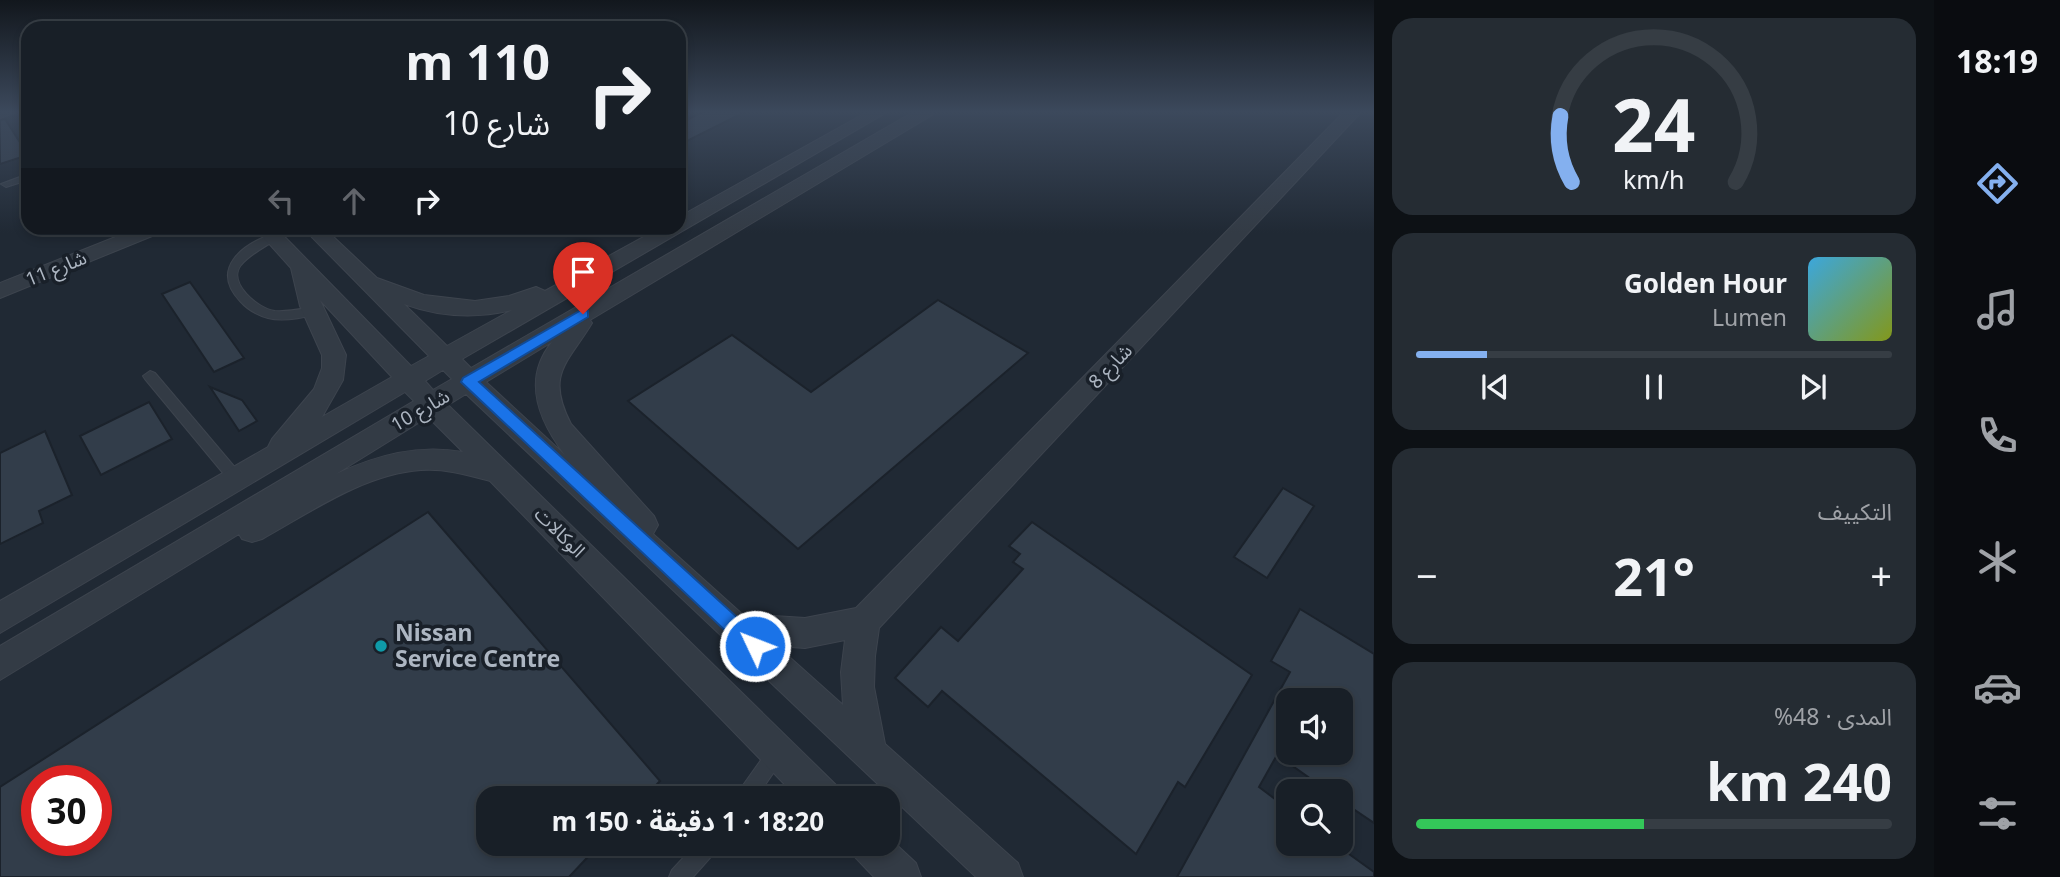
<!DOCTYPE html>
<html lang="ar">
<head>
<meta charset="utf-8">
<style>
	:root { --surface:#181f27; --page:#252c33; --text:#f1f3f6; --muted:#9fa2a7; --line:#363d44; --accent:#84b0ef }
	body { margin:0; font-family:"Noto Sans","Noto Sans Arabic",sans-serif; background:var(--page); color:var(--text); direction:rtl; height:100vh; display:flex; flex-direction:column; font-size:26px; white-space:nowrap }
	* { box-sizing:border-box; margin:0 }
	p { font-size:23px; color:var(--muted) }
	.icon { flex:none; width:38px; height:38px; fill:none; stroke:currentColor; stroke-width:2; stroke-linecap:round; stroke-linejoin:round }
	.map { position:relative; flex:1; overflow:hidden; direction:ltr }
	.drawer { display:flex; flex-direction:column; gap:18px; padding:18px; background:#0d1115; width:560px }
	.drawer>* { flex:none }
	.banner { position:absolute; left:21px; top:21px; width:665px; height:214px; border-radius:21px; box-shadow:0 4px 10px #0003,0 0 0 2px var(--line); direction:rtl; background:#181f27; color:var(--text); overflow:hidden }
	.fabs { position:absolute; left:1276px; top:688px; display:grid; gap:14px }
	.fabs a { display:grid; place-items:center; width:77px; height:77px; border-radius:14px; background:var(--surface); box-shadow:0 4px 10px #0003,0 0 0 2px var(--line); font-size:35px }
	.speed { position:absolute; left:21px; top:765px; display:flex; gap:14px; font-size:35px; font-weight:700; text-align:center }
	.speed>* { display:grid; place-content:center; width:91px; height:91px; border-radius:50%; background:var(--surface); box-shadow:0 4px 10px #0003,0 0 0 2px var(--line); line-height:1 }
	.speed .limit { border:10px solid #d22; background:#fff; color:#111 }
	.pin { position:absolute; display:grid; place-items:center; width:60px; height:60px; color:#fff; margin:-72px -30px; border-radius:50% 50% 50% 0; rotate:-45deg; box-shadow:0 0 7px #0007 }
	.pin .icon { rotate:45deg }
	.me { position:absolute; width:77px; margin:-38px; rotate:313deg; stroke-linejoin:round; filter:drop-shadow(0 0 5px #0008) }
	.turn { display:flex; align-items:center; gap:24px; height:147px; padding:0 21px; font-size:32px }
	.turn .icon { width:91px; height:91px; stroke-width:2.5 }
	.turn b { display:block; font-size:49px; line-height:60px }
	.lanes { display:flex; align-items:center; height:66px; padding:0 21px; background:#0003; justify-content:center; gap:35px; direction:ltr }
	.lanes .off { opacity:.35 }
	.big { font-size:52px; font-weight:700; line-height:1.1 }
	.drawer .card { flex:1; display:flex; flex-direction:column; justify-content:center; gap:10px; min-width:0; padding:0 24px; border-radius:21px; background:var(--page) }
	.drawer .dial { align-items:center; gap:0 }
	.dial svg { height:182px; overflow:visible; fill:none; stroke:var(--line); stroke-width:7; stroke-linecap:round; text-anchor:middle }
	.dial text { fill:var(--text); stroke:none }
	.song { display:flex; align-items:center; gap:21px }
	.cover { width:84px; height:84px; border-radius:10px; background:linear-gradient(135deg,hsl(200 70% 55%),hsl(70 70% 35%)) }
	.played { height:7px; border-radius:4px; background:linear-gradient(90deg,var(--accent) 15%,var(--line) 15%) }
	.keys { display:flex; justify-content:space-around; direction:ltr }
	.heat { display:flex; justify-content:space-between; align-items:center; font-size:38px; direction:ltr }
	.charge { height:10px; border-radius:5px; background:linear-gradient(90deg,#34c759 48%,var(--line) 0) }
	.trip { position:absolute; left:476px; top:786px; width:424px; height:70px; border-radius:21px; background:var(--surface); box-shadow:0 4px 10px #0003,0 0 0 2px var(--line); font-weight:700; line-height:70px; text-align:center; direction:rtl }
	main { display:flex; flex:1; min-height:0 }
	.menu { display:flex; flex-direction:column; width:126px; justify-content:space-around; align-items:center; background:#0a0c10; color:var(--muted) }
	.menu .icon { width:49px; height:49px }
	.menu .current { color:var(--accent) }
	.menu b { font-size:32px; color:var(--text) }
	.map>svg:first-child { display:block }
	.building { fill:#323d4a; stroke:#1b222b; stroke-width:2; fill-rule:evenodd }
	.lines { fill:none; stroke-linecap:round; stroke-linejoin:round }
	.service-casing { stroke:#3d444e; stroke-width:2 }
	.minor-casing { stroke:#3d444e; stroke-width:2 }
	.service { fill:#333b45; fill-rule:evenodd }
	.minor { fill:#333b45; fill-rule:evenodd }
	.route { fill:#1a73e8; stroke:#114b97; stroke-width:2 }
	.culture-dot { fill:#0f9aa8; stroke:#192029; stroke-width:2.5 }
	.labels { text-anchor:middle; stroke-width:7; stroke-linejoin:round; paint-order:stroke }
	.street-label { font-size:19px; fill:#adb6c2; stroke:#192029 }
	.near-poi-label { font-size:23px; font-weight:bold; fill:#adb6c2; stroke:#192029; text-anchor:start }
</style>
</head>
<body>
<main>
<nav class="menu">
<b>18:19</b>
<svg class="icon current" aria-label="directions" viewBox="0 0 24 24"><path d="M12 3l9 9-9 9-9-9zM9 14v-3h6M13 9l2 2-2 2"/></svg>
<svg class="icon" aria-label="music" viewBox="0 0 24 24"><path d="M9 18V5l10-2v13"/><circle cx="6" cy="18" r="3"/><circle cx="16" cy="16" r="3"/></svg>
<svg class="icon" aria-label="phone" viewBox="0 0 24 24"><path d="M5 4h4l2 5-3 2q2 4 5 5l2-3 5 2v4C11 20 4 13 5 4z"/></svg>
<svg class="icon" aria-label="climate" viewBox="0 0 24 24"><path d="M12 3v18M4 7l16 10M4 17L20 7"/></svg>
<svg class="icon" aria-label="car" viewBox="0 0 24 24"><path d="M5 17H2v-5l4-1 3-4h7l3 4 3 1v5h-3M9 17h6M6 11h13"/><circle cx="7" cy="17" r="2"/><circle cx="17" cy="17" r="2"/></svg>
<svg class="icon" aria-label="filters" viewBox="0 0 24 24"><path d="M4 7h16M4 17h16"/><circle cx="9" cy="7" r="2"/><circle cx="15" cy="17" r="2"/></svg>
</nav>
<section class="drawer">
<div class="card dial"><svg viewBox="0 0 100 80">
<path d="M14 69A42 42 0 1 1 86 69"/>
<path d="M14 69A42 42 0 0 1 9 40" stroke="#84b0ef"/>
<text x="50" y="56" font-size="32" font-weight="700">24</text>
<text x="50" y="72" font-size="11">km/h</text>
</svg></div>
<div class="card">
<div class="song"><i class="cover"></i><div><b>Golden Hour</b><p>Lumen</p></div></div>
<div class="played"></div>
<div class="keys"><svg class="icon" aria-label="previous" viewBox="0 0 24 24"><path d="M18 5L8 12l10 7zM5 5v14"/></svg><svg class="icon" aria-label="pause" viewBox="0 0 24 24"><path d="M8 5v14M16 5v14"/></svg><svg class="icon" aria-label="next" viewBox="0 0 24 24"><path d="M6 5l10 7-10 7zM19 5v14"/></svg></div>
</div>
<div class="card"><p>التكييف</p>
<div class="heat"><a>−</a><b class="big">21°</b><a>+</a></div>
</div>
<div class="card"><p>المدى · 48%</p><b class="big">240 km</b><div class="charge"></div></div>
</section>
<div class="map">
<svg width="1374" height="877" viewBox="0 0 1374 877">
	<rect width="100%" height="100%" fill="#202934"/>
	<g class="building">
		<path d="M 706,110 L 749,110 L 679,145 L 679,124 Z"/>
		<path d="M 5,119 L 28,155 L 0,164 L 0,120 Z"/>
		<path d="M 190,282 L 244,358 L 214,372 L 162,294 Z"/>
		<path d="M 938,300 L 1028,353 L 798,549 L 628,401 L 732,335 L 811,392 Z"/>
		<path d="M 210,387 L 242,400 L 257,421 L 239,431 Z"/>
		<path d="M 149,402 L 172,439 L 101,475 L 80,436 Z"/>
		<path d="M 45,431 L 72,495 L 39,511 L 43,523 L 0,544 L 0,453 Z"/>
		<path d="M 1283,488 L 1314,506 L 1267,578 L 1234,557 Z"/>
		<path d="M 428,512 L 660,781 L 644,798 L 488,798 L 488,844 L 600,844 L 569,877 L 0,877 L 0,787 ZM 37,780 L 96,780 L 96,840 L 37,840 Z"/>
		<path d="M 1032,522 L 1252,675 L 1185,787 L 1178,782 L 1136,854 L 942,691 L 928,707 L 895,678 L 941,627 L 958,641 L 1023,569 L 1013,562 L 1020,554 L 1009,546 Z"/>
		<path d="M 1300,609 L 1374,654 L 1374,823 L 1340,800 L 1340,791 L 1328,791 L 1277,755 L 1259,787 L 1288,809 L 1288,844 L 1335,844 L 1374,872 L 1374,877 L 1177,877 L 1290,672 L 1271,661 ZM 1288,700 L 1340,700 L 1340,752 L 1288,752 Z"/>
	</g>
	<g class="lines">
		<g class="service-casing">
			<g id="service">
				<path d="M 6,111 L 19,111 L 0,118 L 0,112 Z"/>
				<path d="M 28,174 L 28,180 L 6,187 L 1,184 Z"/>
				<path d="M 273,234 L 278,237 L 277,239 C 265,247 250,254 241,265 C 227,283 258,309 275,311 C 288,312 301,309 313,307 L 317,308 L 319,311 L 317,314 C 302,318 283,322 268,318 C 257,315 247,309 240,301 C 210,269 242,244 273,234 Z"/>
				<path d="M 150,371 L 155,373 L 243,477 L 245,481 L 243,485 L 233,485 L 145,379 L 143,376 Z"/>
				<path d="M 778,744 L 785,746 L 787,753 L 756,798 L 734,798 L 771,746 Z"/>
				<path d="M 696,844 L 719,844 L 716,851 L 693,877 L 669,877 L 672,870 Z"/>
			</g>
		</g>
		<g class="minor-casing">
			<g id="minor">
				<path d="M 869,111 L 889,111 L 462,359 L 471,368 L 915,111 L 934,111 L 932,115 L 590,320 L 592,323 C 568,363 545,374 571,424 L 654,516 L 658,525 L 653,534 L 742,614 L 805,618 L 856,608 L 1345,111 L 1362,111 L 879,628 L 875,656 L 874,687 L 885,744 L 1018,863 L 1023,877 L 976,877 L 466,394 L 448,405 L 836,785 L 841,798 L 798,798 L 490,481 C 468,475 444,468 421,470 C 364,474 311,512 262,539 L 252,542 L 242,539 L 239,534 L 0,680 L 0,646 L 414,401 L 405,392 L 0,633 L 0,601 L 268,447 L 272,439 L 314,389 L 322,368 L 322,355 L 300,306 L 291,268 L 255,228 L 276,228 L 411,366 L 429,356 L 303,228 L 324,228 L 377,278 L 424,295 L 475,301 L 509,296 L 536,287 L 545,291 L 660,228 L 679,228 L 679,217 ZM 320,300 L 392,377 L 322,417 L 343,380 L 346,355 ZM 404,304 C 440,317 475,319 512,310 L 447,346 ZM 552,342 C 521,380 539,421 565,455 L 486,382 ZM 443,370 L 452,379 L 433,390 L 425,381 ZM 428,417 L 463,452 C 417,444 378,455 336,474 ZM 845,640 L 841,672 L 843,705 L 777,646 L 805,648 Z"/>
				<path d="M 138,228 L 165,228 L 162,232 L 0,298 L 0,283 Z"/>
				<path d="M 887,836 L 916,863 L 921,877 L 874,877 L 855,857 L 849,844 L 887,844 Z"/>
			</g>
		</g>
		<use href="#service" class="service"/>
		<use href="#minor" class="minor"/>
	</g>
	<linearGradient id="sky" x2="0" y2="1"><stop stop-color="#12171d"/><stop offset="0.48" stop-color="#3c495c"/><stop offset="1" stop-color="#3c495c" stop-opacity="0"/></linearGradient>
	<rect width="1374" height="233" fill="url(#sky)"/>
	<path class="route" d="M 583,309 L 588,311 L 588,317 L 479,382 L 762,640 L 765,646 L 762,653 L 755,656 L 749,653 L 461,382 L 463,378 Z"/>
	<circle class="culture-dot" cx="381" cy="646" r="7"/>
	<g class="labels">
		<g class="street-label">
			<text transform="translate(56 268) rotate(-22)" y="7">شارع 11</text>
			<text transform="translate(1110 366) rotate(-46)" y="7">شارع 8</text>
			<text transform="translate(420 410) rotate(-30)" y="7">شارع 10</text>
			<text transform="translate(560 532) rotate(45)" y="7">الوكالات</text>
		</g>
		<g class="near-poi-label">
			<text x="395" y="641">Nissan<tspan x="395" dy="26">Service Centre</tspan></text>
		</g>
	</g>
</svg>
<div class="fabs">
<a><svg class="icon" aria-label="sound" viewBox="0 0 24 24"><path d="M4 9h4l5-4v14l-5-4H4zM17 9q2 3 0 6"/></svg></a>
<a><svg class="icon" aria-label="search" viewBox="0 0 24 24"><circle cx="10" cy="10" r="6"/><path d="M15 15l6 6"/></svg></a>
</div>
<div class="speed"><div class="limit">30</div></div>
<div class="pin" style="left:583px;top:314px;background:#d93025"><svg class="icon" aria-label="arrive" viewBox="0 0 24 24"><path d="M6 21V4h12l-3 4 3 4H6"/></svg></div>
<svg class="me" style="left:755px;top:646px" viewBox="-20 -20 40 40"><circle r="17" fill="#1a73e8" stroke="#fff" stroke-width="3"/><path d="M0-11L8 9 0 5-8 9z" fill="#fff"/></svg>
<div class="trip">18:20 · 1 دقيقة · 150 m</div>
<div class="banner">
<div class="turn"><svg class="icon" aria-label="right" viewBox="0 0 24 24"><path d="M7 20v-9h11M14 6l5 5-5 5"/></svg><div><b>110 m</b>شارع 10</div></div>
<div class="lanes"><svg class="icon off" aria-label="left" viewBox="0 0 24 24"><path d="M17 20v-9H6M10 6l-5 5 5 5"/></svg><svg class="icon off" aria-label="ahead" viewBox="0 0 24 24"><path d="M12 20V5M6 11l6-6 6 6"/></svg><svg class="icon" aria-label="right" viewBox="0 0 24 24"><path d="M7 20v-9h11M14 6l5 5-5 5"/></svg></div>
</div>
</div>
</main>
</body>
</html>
